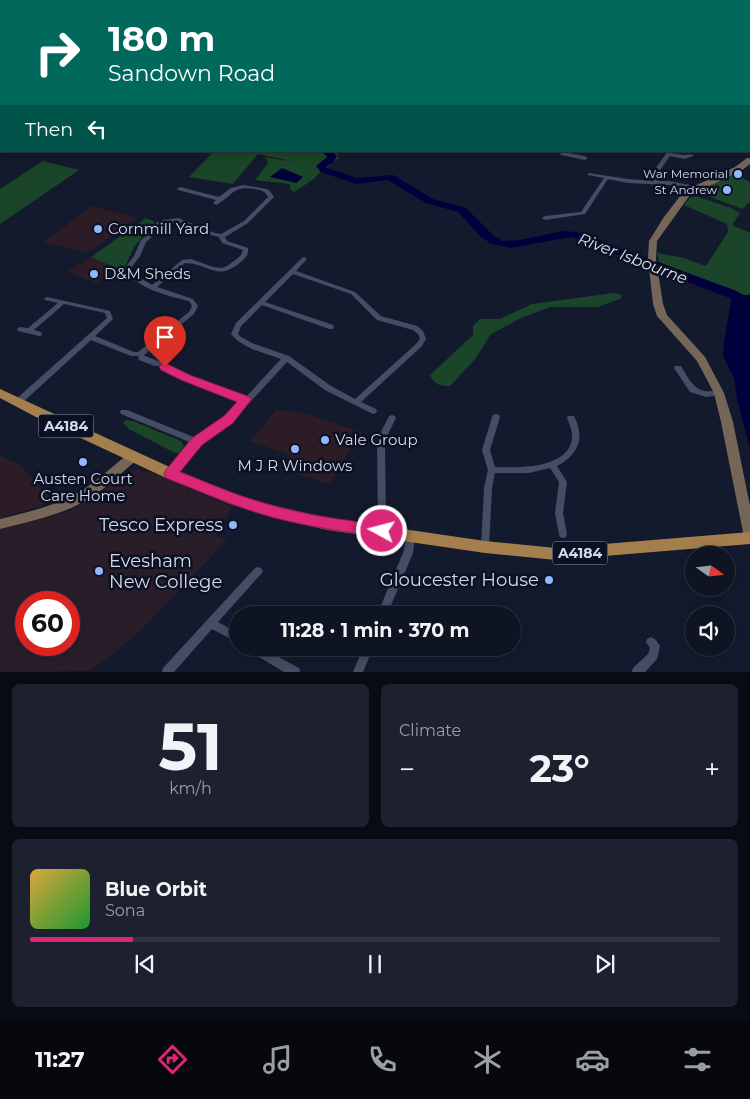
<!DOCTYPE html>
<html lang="en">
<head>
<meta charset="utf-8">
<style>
	:root { --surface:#0f1422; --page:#1d212f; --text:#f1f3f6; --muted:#9b9ea5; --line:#2f3340; --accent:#db2777 }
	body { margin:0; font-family:Montserrat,sans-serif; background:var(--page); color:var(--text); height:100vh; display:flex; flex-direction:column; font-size:19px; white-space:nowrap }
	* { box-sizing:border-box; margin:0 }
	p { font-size:16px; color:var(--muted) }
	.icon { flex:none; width:28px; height:28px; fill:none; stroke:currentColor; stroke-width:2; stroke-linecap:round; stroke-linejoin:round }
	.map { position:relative; height:672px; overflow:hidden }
	.sheet { display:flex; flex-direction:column; gap:12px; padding:12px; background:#080b13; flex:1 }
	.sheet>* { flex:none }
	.hud { position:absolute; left:0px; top:0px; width:750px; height:152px; box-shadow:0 2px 12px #0003,0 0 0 1px var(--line); background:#00695c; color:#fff; overflow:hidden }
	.needle { width:32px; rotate:105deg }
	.controls { position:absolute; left:685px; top:546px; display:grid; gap:10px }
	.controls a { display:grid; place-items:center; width:50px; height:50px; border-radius:50%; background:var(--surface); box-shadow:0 2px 12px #0003,0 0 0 1px var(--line); font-size:25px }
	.speed { position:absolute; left:15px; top:591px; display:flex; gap:10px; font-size:25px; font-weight:700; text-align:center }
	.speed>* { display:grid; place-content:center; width:65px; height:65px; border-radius:50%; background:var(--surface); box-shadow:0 2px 12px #0003,0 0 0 1px var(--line); line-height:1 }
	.speed .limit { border:8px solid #d22; background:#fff; color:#111 }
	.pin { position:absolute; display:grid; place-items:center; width:42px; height:42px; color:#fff; margin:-51px -21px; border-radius:50% 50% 50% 0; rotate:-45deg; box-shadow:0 0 5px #0007 }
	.pin .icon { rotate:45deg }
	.me { position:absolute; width:55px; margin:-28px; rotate:277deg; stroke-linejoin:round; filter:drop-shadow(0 0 4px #0008) }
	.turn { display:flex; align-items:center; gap:18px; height:105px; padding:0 25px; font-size:22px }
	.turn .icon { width:65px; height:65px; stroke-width:2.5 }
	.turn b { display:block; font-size:35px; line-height:42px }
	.then { display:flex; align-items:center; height:48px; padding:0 25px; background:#0003; gap:10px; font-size:19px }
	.big { font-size:38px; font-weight:700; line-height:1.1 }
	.sheet .tile { flex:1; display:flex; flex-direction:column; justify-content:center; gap:8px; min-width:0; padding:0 18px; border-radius:8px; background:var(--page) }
	.sheet .dial { align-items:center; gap:0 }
	.dial b { font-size:65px; line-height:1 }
	.song { display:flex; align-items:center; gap:15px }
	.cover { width:60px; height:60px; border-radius:8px; background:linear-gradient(135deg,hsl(40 70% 55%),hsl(130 70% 35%)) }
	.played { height:5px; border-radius:2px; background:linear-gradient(90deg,var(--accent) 15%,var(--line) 15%) }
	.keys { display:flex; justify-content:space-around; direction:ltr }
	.heat { display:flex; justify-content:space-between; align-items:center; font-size:28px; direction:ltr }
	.sheet .tiles { flex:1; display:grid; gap:12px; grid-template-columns:1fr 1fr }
	.tile:last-child { grid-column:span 2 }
	.trip { position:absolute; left:229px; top:606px; width:292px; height:50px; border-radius:25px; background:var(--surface); box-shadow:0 2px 12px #0003,0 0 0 1px var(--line); font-weight:700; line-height:50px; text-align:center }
	.tabs { display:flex; height:80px; justify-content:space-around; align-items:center; background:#06080e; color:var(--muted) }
	.tabs .icon { width:35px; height:35px }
	.tabs .selected { color:var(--accent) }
	.tabs b { font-size:22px; color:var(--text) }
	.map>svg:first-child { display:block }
	.industrial { fill:#2c1c26 }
	.education { fill:#291d2a; fill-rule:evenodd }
	.green { fill:#1b4528 }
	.water { fill:#00003c }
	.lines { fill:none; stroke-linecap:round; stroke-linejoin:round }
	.river { fill:#00003c; fill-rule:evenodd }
	.street { fill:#454d64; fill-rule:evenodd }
	.secondary { fill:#756658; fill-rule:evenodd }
	.primary { fill:#a47f4d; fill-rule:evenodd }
	.route { fill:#db2777; stroke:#8e194d }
	.poi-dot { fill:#91b8fd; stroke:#0b1123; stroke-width:2 }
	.labels { text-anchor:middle; stroke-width:5; stroke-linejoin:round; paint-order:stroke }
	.far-poi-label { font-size:12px; fill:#d5dae8; stroke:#0b1123; text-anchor:end }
	.shield { fill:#0b1123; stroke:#989ead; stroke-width:1 }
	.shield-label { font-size:14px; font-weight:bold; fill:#d5dae8 }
	.poi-label { font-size:15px; fill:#d5dae8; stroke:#0b1123; text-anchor:start }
	.water-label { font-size:16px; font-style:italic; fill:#d7e1f5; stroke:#0b1123 }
	.near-poi-label { font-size:18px; fill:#d5dae8; stroke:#0b1123; text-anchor:end }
</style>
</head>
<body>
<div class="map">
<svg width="750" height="672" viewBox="0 0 750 672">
	<rect width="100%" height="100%" fill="#141a2e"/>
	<g class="industrial">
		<path d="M 92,206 L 137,218 L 87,253 L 44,242 Z"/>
		<path d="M 91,257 L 116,268 L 97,283 L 67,272 Z"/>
		<path d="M 276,410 L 304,413 L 361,432 L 329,484 L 283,469 L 290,455 L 250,441 Z"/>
		<path d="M 0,456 L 20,465 L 54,502 L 0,518 Z"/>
	</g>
	<path class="education" d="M 134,469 L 153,473 L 232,507 L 215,536 L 227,540 L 142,629 L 106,660 L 87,671 L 3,672 L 0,670 L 0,529 L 70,511 L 100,492 L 123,474 ZM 26,602 L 69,602 L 69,645 L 26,645 Z"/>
	<g class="green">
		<path d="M 214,151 L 336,151 L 339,158 L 322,172 L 318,171 L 320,172 L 314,179 L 294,192 L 290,189 L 290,184 L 255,180 L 268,163 L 265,157 L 295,162 L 258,154 L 233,184 L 189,177 Z"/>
		<path d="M 43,161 L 79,170 L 0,224 L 0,189 Z"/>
		<path d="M 735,174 L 750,182 L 750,202 L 742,209 L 695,191 Z"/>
		<path d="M 692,195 L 731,208 L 740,213 L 732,225 L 750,233 L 750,294 L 743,296 L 732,295 L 730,293 L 660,267 L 657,253 L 684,258 L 706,266 L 728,232 L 727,224 L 684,205 Z"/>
		<path d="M 146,218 L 155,222 L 134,247 L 123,271 L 91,257 Z"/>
		<path d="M 614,293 L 621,295 L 622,298 L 598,307 L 550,307 L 521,318 L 490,335 L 476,358 L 450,386 C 441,386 434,385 430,375 L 473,335 L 473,326 L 480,319 L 500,319 L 532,304 Z"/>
		<path d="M 126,420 L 133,421 L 181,441 L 184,446 L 179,453 L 175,453 L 129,429 L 123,423 Z"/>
	</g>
	<g class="water">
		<path d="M 282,168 L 303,177 L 296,183 L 270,177 Z"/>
		<path d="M 732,295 L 750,295 L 750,449 L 737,399 L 734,378 L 723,356 L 724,342 Z"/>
	</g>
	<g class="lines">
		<g class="river">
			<rect x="0" y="52" width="1" height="4"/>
			<path d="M 322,151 L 332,151 L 337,156 L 334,162 L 326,167 L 327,168 L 357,178 L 393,175 L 433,199 L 466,208 L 494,236 L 503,241 L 520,240 L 563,231 L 577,232 L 734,290 L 750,298 L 750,306 L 572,237 L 511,248 L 492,244 L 481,237 L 458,212 L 426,203 L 388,180 L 356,184 L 321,172 L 316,166 L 327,157 Z"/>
		</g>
		<g class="street">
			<path d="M 529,0 L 547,0 L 549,1 L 527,1 Z"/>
			<path d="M 569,0 L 573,0 L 572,1 L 568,1 Z"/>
			<path d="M 635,0 L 639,0 L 640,1 L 636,1 Z"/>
			<path d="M 711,0 L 715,0 L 716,1 L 712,1 Z"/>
			<rect x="749" y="17" width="1" height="2"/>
			<rect x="749" y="44" width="1" height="2"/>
			<rect x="749" y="93" width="1" height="2"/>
			<rect x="749" y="133" width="1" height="2"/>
			<path d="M 664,151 L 669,151 L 671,153 L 684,155 L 691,154 L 694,156 L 684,159 L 670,156 L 658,173 L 659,181 L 669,181 L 695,186 L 697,187 L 697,189 L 669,185 L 628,183 L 608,179 L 585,214 L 545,220 L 542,218 L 545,216 L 581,212 L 604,178 L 588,175 L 588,173 L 628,179 L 654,181 L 652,173 L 666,154 Z"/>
			<path d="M 563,152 L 585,156 L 588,158 L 585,160 L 561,155 L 560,154 Z"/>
			<path d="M 243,185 L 267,189 L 270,191 L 274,197 L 248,223 L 225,237 L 227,241 L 248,248 C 249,254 246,257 242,261 C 217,283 211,264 185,263 L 157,287 L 193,299 L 198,306 L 194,314 L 144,355 L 145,356 L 161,362 L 162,364 L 161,366 L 155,366 L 139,360 L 138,356 L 131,356 L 91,340 L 21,404 L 15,404 L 14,402 L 15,400 L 107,318 L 105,313 L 101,312 L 64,304 L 34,330 L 41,332 L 42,334 L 41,336 L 39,336 L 18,331 L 17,329 L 20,327 L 28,328 L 58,303 L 45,300 L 44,299 L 45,298 L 47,297 L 110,311 L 113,319 L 95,336 L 134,352 L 138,352 L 189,312 L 192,306 L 189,301 C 166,295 140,290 125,270 L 124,269 L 134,256 L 141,240 L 151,232 L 156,223 L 163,220 L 178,218 L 215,233 L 221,234 L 244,221 L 268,197 C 265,191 261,190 255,189 C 232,185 233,196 216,205 L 213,203 L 216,200 L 178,190 L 177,189 L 180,187 L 219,197 L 231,188 ZM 177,222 L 211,235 L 219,237 L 222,243 L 243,250 L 241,255 L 238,258 L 227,266 L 222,268 L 213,267 L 191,259 L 182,260 L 152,285 L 139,277 L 130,269 L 140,256 L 146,242 L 155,234 L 160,225 Z"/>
			<path d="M 304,257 L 307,259 L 296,271 L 355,292 L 381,316 L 417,326 L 423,331 L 426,339 L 422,346 L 361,402 L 376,409 L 377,411 L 376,413 L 373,414 L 325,390 L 287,362 L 232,422 L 200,444 L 174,476 L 171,477 L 168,476 L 167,474 L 168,472 L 192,443 L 121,414 L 120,412 L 121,410 L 127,410 L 196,438 L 226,418 L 242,402 L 183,379 L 162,369 L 161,367 L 165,365 L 168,365 L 189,375 L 246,397 L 281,359 C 264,353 242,348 231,334 L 236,323 L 302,258 ZM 293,274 L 351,294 L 377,320 L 413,330 L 418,334 L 420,339 L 416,344 L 355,399 L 331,386 L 289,356 L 252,343 L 241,337 L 238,334 L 241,326 L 262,305 L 329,329 L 333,329 L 334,327 L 333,325 L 265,302 Z"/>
			<path d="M 675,366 L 681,366 C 687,376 693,389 705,391 C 711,392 716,390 722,391 L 723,393 L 722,395 L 706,397 L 690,392 L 674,368 Z"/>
			<path d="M 496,414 L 499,415 L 500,417 L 490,450 L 495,467 C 518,468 575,469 572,433 C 571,428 569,423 567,418 L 568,416 L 574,416 C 585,438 579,454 557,466 L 567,482 L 563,513 L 567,534 L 566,537 L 563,538 L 560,537 L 559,534 L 555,513 L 559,482 L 550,468 L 529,473 L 495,473 L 492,488 L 489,547 L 488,550 L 485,551 L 482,550 L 481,547 L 484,488 L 488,470 L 482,450 L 492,417 L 493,415 Z"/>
			<path d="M 392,415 L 395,416 L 396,418 L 385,440 L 386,531 L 385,534 L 382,535 L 379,534 L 378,531 L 377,440 L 389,416 Z"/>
			<path d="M 411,531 L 414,532 L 415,535 L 413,553 L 387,615 L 377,615 L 403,553 L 407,535 L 408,532 Z"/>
			<path d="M 258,567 L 261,568 L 263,571 L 261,574 L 218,622 L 238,633 L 238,643 L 212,629 L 174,672 L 162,672 L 163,668 L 255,568 Z"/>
			<path d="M 651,637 L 655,639 L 660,646 L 657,659 L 645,672 L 632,672 L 633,668 L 648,654 L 650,648 L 646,642 L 647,639 Z"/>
			<path d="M 248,648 L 262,648 L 299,668 L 300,672 L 284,672 L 249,651 Z"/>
			<path d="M 363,648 L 373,648 L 363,672 L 353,672 Z"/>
		</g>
		<g class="secondary">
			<path d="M 747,158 L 750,158 L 750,164 L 741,171 L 690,195 L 657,241 L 656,259 L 663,304 L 667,315 L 705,357 L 724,393 L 733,422 L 750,506 L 750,542 L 745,541 L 744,537 L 721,422 L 714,393 L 697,361 L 657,316 L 653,304 L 648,259 L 649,241 L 664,217 L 684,191 L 735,167 Z"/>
			<path d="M 134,451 L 138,453 L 140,456 L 138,459 C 122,472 108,487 90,498 C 63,515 31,521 0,529 L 0,519 C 28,512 56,506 81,491 C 99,480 113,465 130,453 Z"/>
		</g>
		<path class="primary" d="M 0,389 L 176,470 L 238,495 L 275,506 L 328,518 L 485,541 L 556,548 L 750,532 L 750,544 L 556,560 L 485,553 L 328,530 L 275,518 L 230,504 L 166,478 L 36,417 L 0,398 Z"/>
	</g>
	<path class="route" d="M 165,363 L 190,375 L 250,397 L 251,400 L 233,423 L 202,445 L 180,472 C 211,484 242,498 275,506 C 310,516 346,520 382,525 L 387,527 L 389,531 L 387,536 L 382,537 C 346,532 310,527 275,518 C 237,508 202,492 166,478 L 164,474 L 166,470 L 192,438 L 224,416 L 237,402 L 181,380 L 161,370 L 159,367 L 161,364 Z"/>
	<g class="poi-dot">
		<circle cx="738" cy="174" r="5"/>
		<circle cx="727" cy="190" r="5"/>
		<circle cx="98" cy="229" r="5"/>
		<circle cx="94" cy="274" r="5"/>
		<circle cx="325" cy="440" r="5"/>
		<circle cx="295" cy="449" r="5"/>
		<circle cx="83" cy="462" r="5"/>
		<circle cx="233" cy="525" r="5"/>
		<circle cx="99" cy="571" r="5"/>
		<circle cx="549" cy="580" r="5"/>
	</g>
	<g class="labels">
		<g class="far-poi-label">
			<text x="728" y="178">War Memorial</text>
			<text x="717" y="194">St Andrew</text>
		</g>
		<g class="shield">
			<rect x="38.5" y="414.5" width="55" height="23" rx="4"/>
			<rect x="552.5" y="541.5" width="55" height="23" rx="4"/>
		</g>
		<g class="shield-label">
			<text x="66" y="431">A4184</text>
			<text x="580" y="558">A4184</text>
		</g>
		<g class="poi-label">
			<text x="108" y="234">Cornmill Yard</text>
			<text x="104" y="279">D&amp;M Sheds</text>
			<text x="335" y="445">Vale Group</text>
			<text x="295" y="471" text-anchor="middle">M J R Windows</text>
			<text x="83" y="484" text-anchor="middle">Austen Court<tspan x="83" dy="17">Care Home</tspan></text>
		</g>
		<g class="water-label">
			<text transform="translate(633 258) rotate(21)" y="6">River Isbourne</text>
		</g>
		<g class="near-poi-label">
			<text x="223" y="531">Tesco Express</text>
			<text x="109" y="567" text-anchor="start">Evesham<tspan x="109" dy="21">New College</tspan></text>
			<text x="539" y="586">Gloucester House</text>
		</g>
	</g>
</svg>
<div class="controls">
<a><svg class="needle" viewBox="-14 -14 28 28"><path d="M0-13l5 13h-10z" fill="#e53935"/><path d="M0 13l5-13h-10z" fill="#9b9ea5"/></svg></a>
<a><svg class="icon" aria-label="sound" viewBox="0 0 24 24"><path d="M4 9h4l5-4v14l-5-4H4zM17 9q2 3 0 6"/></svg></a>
</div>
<div class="speed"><div class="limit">60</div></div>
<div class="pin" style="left:165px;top:367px;background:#d93025"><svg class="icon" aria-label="arrive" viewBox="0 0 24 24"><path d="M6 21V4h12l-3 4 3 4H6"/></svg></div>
<svg class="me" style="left:382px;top:531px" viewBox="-20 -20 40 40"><circle r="17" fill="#db2777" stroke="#fff" stroke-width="3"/><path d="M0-11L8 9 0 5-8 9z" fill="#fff"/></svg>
<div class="trip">11:28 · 1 min · 370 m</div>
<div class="hud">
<div class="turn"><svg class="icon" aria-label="right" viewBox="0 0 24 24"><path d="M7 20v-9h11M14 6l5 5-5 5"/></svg><div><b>180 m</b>Sandown Road</div></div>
<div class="then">Then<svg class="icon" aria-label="left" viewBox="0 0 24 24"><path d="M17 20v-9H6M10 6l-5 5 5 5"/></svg></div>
</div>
</div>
<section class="sheet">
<div class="tiles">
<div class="tile dial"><b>51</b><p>km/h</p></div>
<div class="tile"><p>Climate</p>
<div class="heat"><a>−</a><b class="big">23°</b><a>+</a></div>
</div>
<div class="tile">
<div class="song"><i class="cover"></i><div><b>Blue Orbit</b><p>Sona</p></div></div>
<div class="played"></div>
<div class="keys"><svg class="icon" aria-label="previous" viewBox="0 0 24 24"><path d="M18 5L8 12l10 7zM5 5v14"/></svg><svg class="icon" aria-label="pause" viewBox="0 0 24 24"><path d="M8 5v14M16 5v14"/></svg><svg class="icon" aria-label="next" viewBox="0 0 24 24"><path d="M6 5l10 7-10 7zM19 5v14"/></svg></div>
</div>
</div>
</section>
<nav class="tabs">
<b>11:27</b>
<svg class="icon selected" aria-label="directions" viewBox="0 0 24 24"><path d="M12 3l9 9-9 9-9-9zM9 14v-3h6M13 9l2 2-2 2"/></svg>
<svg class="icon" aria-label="music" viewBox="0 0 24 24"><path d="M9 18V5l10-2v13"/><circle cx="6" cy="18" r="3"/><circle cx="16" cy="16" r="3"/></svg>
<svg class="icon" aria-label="phone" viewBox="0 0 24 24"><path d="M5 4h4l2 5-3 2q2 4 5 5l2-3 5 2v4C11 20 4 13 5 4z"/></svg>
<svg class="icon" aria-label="climate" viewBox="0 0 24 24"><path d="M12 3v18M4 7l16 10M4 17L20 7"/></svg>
<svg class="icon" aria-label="car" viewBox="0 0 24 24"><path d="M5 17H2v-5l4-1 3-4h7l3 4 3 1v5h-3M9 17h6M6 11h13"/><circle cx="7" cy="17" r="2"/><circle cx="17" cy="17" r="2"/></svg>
<svg class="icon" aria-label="filters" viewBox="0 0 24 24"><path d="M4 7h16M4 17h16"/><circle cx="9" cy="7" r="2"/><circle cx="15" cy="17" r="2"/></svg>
</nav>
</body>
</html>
